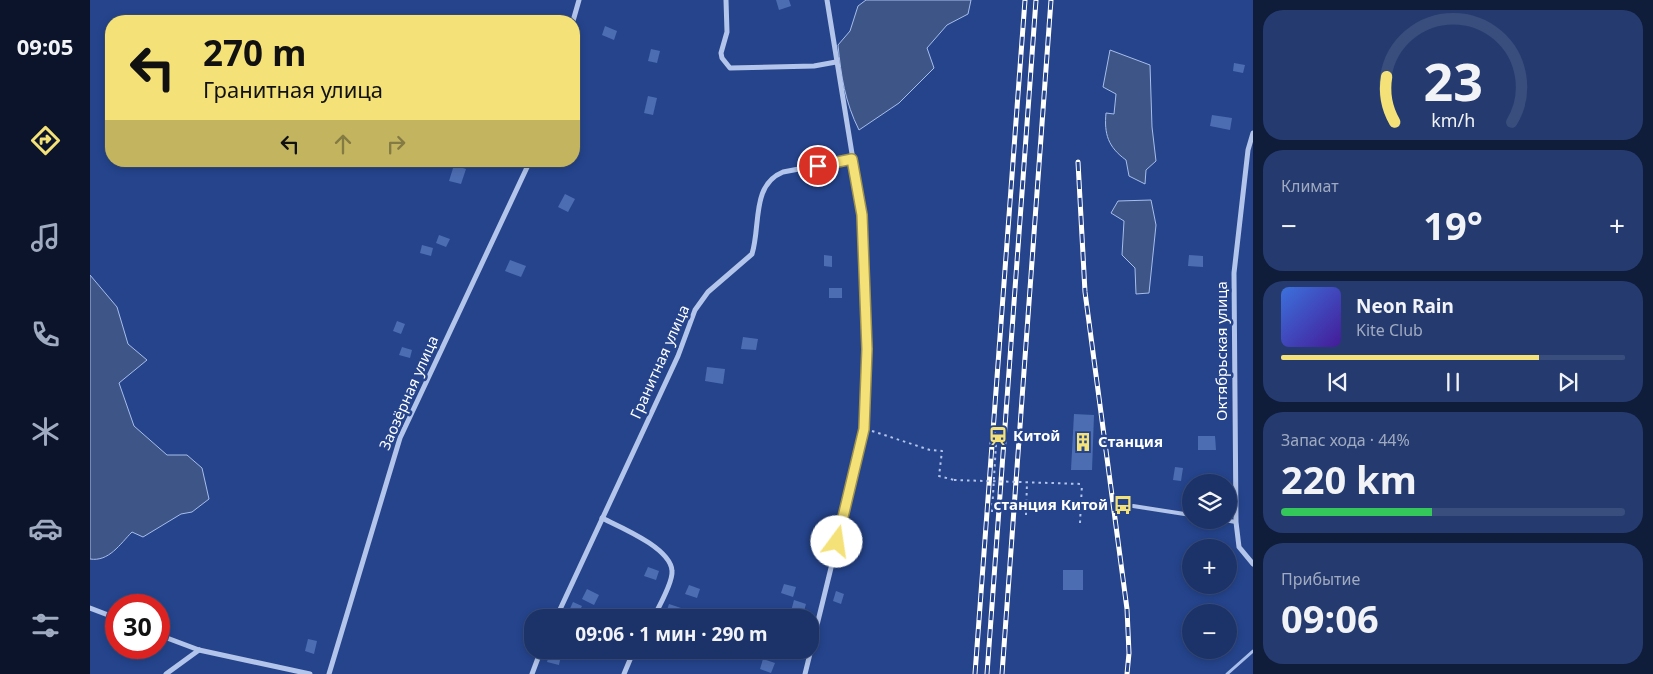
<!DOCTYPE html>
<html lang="ru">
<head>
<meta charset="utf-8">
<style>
	:root { --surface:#1c3369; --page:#253b6f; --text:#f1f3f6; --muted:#a0aac0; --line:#3a4e7d; --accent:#f4e177 }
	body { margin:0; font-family:"Noto Sans",sans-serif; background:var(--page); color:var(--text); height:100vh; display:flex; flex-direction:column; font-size:19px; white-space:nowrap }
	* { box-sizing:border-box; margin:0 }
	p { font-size:16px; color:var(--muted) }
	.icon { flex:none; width:28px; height:28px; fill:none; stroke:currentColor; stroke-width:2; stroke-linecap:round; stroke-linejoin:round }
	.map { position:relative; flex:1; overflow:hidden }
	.details { display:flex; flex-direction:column; gap:10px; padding:10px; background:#0f1c3a; width:400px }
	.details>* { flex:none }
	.guide { position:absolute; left:15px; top:15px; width:475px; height:152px; border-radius:20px; box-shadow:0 2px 8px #0003,0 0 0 1px var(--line); background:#f4e177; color:#111; overflow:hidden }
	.fabs { position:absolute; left:1092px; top:474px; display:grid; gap:10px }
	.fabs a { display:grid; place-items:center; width:55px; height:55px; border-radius:50%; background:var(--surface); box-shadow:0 2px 8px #0003,0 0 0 1px var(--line); font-size:25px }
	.speed { position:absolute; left:15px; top:594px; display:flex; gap:10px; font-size:25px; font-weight:700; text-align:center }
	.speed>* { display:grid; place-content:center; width:65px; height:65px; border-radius:50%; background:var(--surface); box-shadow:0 2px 8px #0003,0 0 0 1px var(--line); line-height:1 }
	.speed .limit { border:8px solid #d22; background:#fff; color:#111 }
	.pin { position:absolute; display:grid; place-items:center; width:42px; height:42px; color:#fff; margin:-21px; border:2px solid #fff; border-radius:50%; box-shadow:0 1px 5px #0007 }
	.me { position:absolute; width:55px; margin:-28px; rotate:14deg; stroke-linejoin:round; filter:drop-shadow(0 0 4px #0008) }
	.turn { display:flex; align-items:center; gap:18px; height:105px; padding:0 15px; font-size:22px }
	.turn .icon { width:65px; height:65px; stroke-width:2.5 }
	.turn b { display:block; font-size:35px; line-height:42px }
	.lanes { display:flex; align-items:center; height:48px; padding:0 15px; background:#0003; justify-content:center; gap:25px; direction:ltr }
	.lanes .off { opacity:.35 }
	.big { font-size:38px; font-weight:700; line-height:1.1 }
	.details .card { flex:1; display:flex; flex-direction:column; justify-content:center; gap:8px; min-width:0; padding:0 18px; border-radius:20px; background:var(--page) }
	.details .dial { align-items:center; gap:0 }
	.dial svg { height:130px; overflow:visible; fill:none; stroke:var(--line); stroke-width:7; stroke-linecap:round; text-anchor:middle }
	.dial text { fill:var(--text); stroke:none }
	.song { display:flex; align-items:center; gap:15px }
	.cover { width:60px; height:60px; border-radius:8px; background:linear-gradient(135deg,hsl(220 70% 55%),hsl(260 70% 35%)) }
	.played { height:5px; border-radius:2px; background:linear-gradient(90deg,var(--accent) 75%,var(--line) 75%) }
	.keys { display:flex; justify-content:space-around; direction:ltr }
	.heat { display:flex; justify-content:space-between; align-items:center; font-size:28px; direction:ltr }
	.charge { height:8px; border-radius:4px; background:linear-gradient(90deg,#34c759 44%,var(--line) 0) }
	.trip { position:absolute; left:434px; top:609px; width:295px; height:50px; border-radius:20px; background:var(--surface); box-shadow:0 2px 8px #0003,0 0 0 1px var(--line); font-weight:700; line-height:50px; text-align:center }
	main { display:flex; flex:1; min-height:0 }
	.menu { display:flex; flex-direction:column; width:90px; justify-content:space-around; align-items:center; background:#0b142a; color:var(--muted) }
	.menu .icon { width:35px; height:35px }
	.menu .selected { color:var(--accent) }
	.menu b { font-size:22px; color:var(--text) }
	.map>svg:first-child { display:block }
	.water { fill:#3e5588; stroke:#a7beeb }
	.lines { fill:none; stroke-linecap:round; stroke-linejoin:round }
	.stream { stroke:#a7beeb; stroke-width:3 }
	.building { fill:#4d6db2 }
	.path { stroke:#b3c5ea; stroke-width:2; stroke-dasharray:2.5 4; stroke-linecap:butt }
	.lane { stroke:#b3c5ea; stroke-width:4 }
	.street { stroke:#b3c5ea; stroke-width:5 }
	.rail-casing { stroke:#fff; stroke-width:5 }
	.rail { stroke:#25448c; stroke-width:3; stroke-dasharray:9; stroke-linecap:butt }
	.path-bridge { stroke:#b3c5ea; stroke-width:2; stroke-dasharray:2.5 4; stroke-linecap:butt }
	.route-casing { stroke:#9f924d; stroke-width:12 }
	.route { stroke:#f4e177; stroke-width:9 }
	.labels { text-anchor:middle; stroke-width:5; stroke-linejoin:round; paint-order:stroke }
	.street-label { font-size:15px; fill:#fff; stroke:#25448c }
	.poi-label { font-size:15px; font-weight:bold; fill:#fff; stroke:#25448c; text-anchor:start }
</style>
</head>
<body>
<main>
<nav class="menu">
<b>09:05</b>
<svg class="icon selected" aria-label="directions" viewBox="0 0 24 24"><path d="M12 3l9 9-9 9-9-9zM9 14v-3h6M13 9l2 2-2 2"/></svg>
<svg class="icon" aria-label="music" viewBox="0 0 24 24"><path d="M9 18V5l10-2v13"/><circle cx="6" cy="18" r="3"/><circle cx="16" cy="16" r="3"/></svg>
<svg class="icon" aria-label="phone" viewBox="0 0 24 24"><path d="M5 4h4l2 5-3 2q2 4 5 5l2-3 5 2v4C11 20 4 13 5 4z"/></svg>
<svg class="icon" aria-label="climate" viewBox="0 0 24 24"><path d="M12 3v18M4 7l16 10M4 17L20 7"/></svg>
<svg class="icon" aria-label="car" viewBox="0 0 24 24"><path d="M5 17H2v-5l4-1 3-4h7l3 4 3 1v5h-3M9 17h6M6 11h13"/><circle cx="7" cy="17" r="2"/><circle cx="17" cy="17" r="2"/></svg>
<svg class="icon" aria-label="filters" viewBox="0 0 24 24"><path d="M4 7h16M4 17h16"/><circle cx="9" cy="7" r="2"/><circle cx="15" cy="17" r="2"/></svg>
</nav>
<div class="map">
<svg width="1163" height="674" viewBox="0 0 1163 674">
	<rect width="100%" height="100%" fill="#25448c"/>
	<g class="water">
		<path d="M 776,0 L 881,0 L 878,14 L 857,25 L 837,48 L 844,68 L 809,103 L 769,130 C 755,102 751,76 748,45 L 760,31 L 768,6 Z"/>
		<path d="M 1020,50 L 1060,65 L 1062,127 L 1066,161 L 1056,170 L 1055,184 L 1039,176 L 1036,160 C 1018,147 1014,134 1016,113 L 1024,114 L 1026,94 L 1013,87 Z"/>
		<path d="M 1061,200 L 1066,225 L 1059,293 L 1046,294 L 1045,268 L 1032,255 L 1034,221 L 1021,213 L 1028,201 Z"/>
		<path d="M 0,275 L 27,307 L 38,344 L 57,360 L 29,383 L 44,426 L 77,455 L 97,455 L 112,468 L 119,499 L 102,512 L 91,514 L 53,537 L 42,532 C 30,544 19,562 0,559 Z"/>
	</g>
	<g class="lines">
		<path class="stream" d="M 1137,674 L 1163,651"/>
	</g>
	<g class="building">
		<path d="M 686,0 L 699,0 L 701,6 L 689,10 Z"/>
		<path d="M 515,26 L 527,31 L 524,40 L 512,35 Z"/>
		<path d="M 561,49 L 570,51 L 567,63 L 558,61 Z"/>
		<path d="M 1144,63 L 1155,65 L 1153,73 L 1143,71 Z"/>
		<path d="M 558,96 L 567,98 L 563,115 L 554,113 Z"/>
		<path d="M 1122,115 L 1142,118 L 1140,130 L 1120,126 Z"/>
		<path d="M 364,165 L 376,169 L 371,184 L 359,181 Z"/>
		<path d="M 475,194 L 485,199 L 478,212 L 468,207 Z"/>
		<path d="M 349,235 L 360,239 L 356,247 L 346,243 Z"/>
		<path d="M 332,245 L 343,248 L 341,256 L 330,253 Z"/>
		<path d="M 734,255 L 742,256 L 742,267 L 734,266 Z"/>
		<path d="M 1099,255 L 1113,256 L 1113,267 L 1098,266 Z"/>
		<path d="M 420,260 L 436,266 L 431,277 L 415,271 Z"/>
		<rect x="739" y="288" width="13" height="10"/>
		<path d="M 307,321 L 315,324 L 311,334 L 303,331 Z"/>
		<path d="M 653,337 L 668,339 L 666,350 L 651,349 Z"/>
		<path d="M 312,347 L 322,350 L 320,358 L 309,355 Z"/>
		<path d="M 617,367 L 635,369 L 633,384 L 615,381 Z"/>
		<path d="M 984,414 L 1004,415 L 1002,470 L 981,470 Z"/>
		<path d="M 1108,436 L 1125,436 L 1126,450 L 1108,450 Z"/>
		<path d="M 1085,467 L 1093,468 L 1091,481 L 1083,480 Z"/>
		<path d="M 558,567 L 569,571 L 566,580 L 554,576 Z"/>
		<rect x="973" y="570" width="20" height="20"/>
		<path d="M 694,584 L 706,587 L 703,597 L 691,593 Z"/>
		<path d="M 599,585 L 610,589 L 607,598 L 595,594 Z"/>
		<path d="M 497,589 L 509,595 L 504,605 L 492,599 Z"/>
		<path d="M 746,591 L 754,594 L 751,604 L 743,601 Z"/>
		<path d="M 704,600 L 716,604 L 712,618 L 700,615 Z"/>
		<path d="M 483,602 L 492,606 L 487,617 L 478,613 Z"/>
		<path d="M 579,604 L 591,608 L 588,617 L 576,613 Z"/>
		<path d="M 218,639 L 227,641 L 224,654 L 215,651 Z"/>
		<path d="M 460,652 L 471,655 L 469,665 L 457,662 Z"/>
		<path d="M 673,659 L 685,663 L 681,673 L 670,669 Z"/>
	</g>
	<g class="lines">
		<g class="path">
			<path d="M 782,431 L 840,450 L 852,451 L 849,476 L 864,480"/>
			<path d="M 902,512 L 906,444"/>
			<path d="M 936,515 L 937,482"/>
			<path d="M 990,523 L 992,484"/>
		</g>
		<g class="lane">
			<path d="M 1043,506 L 1101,515"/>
			<path d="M 1134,520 L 1146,522"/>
		</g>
		<g class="street">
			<path d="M 636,0 L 637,32 L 631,53 L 632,58 L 640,68 L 724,66 L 746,62"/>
			<path d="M 483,21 L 489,0"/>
			<path d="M 1163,133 L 1158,150 L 1144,273 L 1146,522 L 1149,547 L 1163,564"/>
			<path d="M 512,518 C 530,527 581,548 582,571 C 583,582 569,607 563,618"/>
			<path d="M 0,608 L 26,618"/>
			<path d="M 466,618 L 588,356 L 605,310 L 618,292 L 662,254 C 671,225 661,185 693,172 L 762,159"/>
			<path d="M 69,635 L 109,650 L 220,674"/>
			<path d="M 76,674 L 109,650"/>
			<path d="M 239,674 L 310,438 L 440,161"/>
			<path d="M 442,674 L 451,650"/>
			<path d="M 534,674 L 544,650"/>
			<path d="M 715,674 L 775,429 L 777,349 L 772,215 L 737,0"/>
		</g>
		<g class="rail-casing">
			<g id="rail">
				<path d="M 988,162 L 995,292 L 1037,609 L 1039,653 L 1037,674"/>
				<path d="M 885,674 L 935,0"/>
				<path d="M 897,674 L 946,0"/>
				<path d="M 912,674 L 961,0"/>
			</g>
		</g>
		<use href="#rail" class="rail"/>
		<path class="path-bridge" d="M 864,480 L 992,484"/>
	</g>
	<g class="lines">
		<g class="route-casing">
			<path id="route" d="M 728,166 L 762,159 L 772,215 L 777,349 L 774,429 L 747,542"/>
		</g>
		<use href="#route" class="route"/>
	</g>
	<defs>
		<g id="station-bare" transform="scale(1.5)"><path d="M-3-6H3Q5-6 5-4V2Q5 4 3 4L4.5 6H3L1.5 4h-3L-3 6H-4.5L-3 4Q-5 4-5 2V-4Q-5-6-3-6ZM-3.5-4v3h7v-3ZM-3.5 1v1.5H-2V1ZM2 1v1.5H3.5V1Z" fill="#f4e177" stroke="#25448c" stroke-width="2.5" paint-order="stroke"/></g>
		<g id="building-bare" transform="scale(1.5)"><path d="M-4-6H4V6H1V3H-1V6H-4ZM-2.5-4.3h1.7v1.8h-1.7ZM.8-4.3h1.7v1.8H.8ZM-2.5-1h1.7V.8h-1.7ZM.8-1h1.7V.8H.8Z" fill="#f4e177" stroke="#25448c" stroke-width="2.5" paint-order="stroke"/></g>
		<g id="bus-bare" transform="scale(1.5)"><path d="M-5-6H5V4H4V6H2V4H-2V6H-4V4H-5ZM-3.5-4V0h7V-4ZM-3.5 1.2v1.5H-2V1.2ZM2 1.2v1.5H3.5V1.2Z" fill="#f4e177" stroke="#25448c" stroke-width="2.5" paint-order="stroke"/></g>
	</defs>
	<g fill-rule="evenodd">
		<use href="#station-bare" x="908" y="436"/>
		<use href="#building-bare" x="993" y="442"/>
		<use href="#bus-bare" x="1033" y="505"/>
	</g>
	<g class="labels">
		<g class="street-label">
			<text transform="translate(1132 351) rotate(-90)" y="5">Октябрьская улица</text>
			<text transform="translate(570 362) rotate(-66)" y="5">Гранитная улица</text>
			<text transform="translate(319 393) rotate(-66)" y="5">Заозёрная улица</text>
		</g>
		<g class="poi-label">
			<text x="923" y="441">Китой</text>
			<text x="1008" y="447">Станция</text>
			<text x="1018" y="510" text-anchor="end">станция Китой</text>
		</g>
	</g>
</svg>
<div class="fabs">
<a><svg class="icon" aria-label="layers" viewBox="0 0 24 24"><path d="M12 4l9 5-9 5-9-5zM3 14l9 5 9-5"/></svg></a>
<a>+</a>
<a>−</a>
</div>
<div class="speed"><div class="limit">30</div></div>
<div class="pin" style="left:728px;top:166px;background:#d93025"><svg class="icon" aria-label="arrive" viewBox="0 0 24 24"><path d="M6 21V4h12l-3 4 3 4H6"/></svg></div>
<svg class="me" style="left:747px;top:542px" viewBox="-20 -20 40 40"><circle r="19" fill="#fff"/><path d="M0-13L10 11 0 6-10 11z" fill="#f4e177"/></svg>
<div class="trip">09:06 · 1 мин · 290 m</div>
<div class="guide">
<div class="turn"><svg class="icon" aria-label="left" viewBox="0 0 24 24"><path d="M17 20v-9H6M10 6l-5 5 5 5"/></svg><div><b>270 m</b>Гранитная улица</div></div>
<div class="lanes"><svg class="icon" aria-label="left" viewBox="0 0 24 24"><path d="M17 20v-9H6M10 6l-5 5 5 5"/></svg><svg class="icon off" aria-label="ahead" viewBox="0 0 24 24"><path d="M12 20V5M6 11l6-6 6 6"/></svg><svg class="icon off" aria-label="right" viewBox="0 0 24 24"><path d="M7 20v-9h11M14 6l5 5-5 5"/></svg></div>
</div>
</div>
<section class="details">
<div class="card dial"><svg viewBox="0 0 100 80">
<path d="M14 69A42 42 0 1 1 86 69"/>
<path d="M14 69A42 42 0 0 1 9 41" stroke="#f4e177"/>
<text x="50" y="56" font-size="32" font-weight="700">23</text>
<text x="50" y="72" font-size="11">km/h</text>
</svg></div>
<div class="card"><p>Климат</p>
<div class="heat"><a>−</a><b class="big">19°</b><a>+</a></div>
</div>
<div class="card">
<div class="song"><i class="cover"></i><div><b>Neon Rain</b><p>Kite Club</p></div></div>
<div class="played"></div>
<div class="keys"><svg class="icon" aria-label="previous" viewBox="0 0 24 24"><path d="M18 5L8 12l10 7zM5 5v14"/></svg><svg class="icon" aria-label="pause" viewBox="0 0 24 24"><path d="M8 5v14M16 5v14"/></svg><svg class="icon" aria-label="next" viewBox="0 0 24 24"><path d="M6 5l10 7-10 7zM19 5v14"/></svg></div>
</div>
<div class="card"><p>Запас хода · 44%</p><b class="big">220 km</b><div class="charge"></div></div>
<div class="card"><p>Прибытие</p><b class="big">09:06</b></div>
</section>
</main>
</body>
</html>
